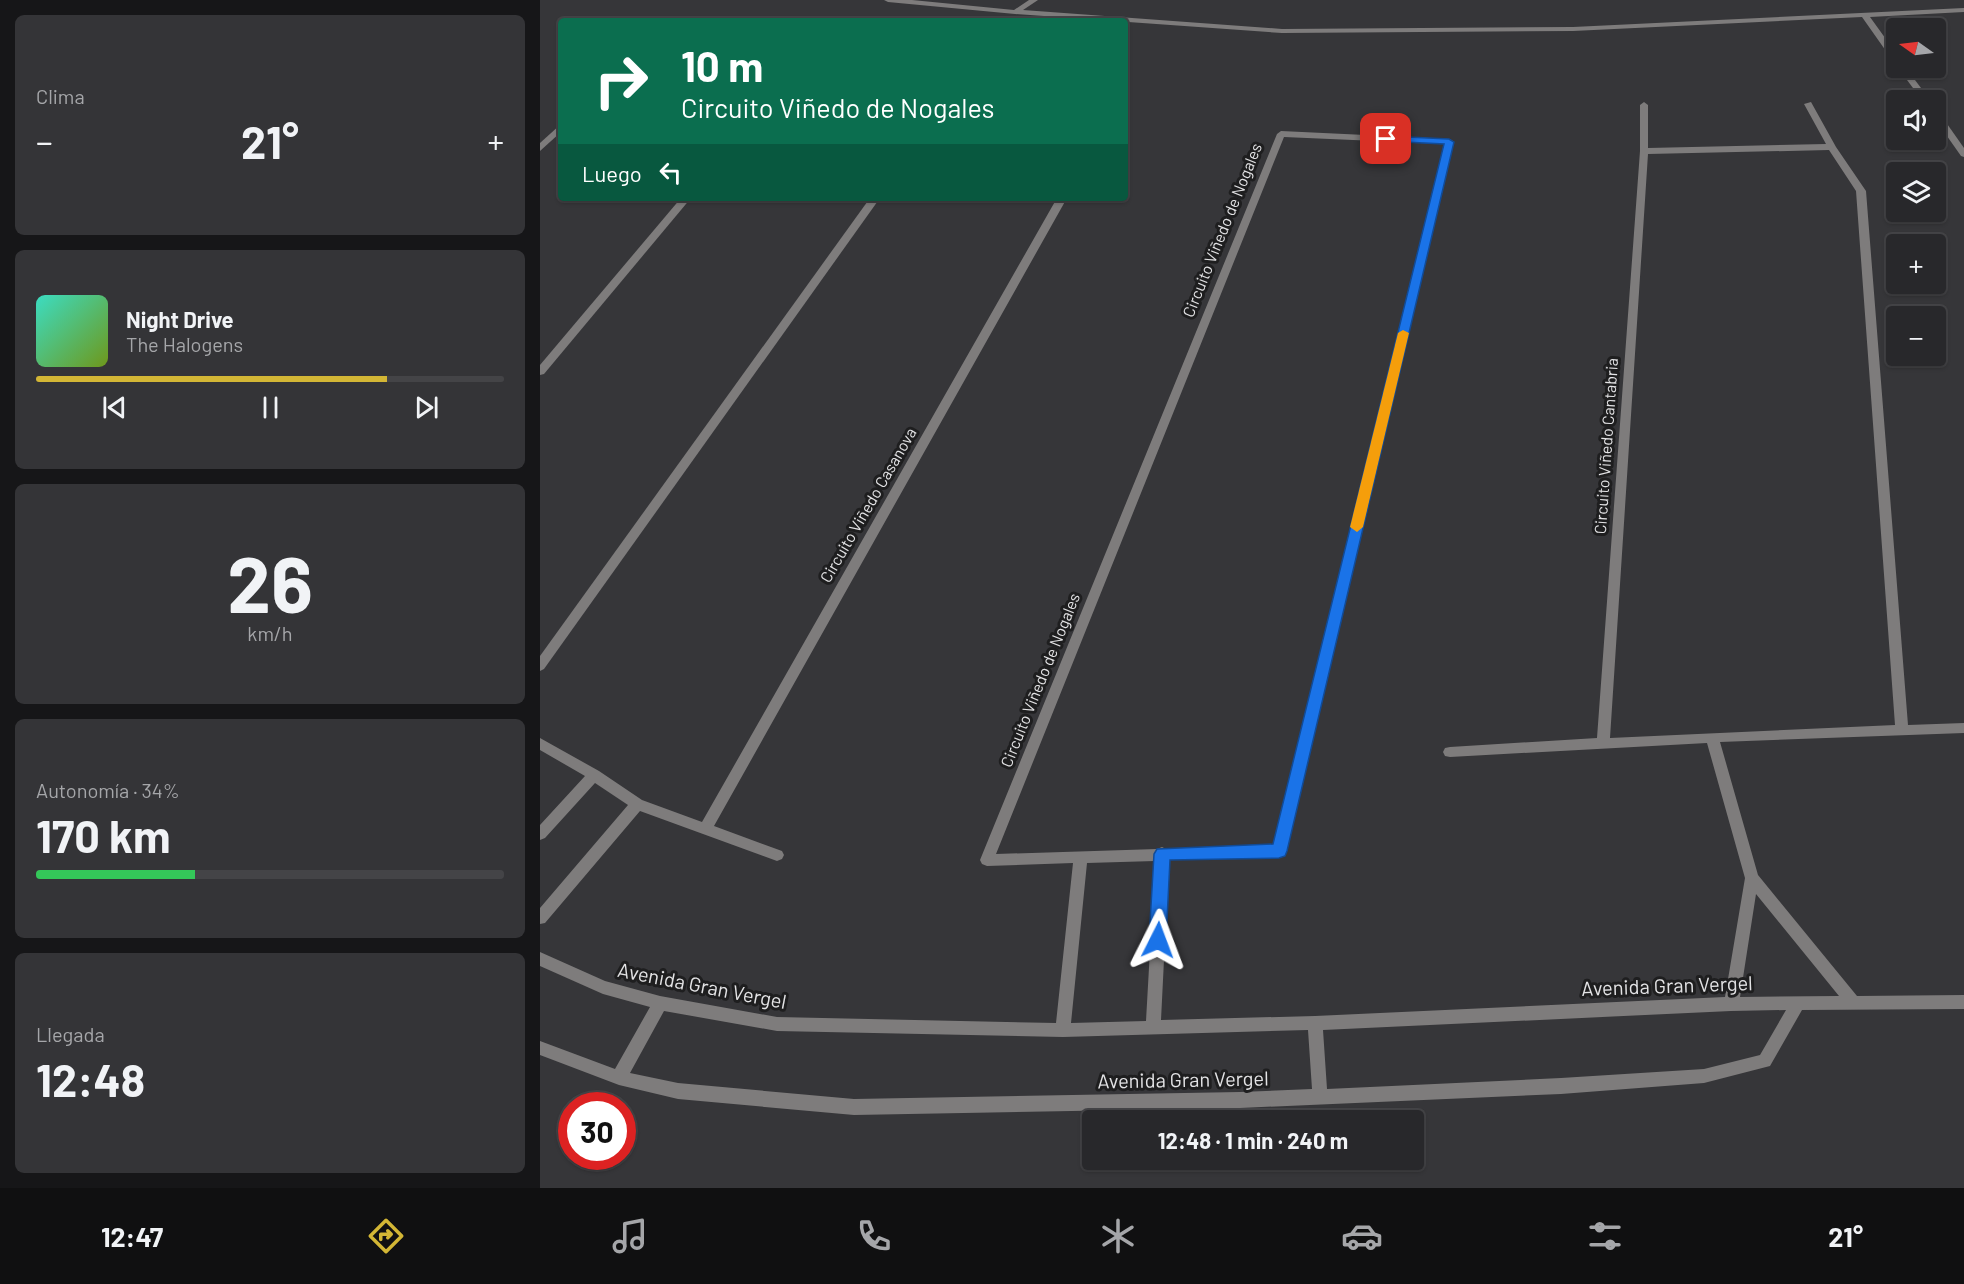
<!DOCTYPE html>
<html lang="es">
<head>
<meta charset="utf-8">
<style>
	:root { --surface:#28282b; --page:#343437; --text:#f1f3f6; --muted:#a5a6a9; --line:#444447; --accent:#d3b635 }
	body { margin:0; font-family:Barlow,sans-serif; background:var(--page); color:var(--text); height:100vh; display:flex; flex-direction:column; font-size:22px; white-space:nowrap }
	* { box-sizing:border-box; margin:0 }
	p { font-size:20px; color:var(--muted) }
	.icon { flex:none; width:33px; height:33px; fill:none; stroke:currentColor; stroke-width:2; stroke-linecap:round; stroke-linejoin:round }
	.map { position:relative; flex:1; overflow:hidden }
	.side { display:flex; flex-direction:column; gap:15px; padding:15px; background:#161618; width:540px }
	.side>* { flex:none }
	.top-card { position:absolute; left:18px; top:18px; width:570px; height:183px; border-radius:6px; box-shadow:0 2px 4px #0004,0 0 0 2px var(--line); background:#0b6e4f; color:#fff; overflow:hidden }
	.needle { width:39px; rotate:284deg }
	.buttons { position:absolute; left:1346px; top:18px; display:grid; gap:12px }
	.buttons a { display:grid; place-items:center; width:60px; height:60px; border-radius:6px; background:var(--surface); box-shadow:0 2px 4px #0004,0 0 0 2px var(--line); font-size:30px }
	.speed { position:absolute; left:18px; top:1092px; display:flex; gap:12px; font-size:30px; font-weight:700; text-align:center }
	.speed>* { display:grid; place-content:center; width:78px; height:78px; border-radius:50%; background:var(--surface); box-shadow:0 2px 4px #0004,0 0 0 2px var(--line); line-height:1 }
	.speed .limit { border:9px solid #d22; background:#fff; color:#111 }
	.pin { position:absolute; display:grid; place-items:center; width:51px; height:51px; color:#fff; margin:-26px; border-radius:12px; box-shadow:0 3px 9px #0006 }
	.me { position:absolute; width:66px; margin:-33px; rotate:3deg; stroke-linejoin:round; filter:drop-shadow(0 0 4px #0008) }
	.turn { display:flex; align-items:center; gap:21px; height:126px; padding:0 24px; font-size:27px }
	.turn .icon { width:78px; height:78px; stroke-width:2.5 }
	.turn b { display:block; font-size:42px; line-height:51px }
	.then { display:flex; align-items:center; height:57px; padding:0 24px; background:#0003; gap:12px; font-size:22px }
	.big { font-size:45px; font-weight:700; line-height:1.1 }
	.side .widget { flex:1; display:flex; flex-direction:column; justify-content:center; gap:9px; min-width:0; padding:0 21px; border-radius:9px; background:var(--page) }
	.side .dial { align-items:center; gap:0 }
	.dial b { font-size:78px; line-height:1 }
	.song { display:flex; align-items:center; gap:18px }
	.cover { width:72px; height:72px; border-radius:9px; background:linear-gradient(135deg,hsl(170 70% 55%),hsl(80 70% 35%)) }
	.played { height:6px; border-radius:3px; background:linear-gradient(90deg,var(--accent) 75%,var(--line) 75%) }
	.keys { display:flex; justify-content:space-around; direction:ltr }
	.heat { display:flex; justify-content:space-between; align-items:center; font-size:33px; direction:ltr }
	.charge { height:9px; border-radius:4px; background:linear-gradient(90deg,#34c759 34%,var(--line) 0) }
	.trip { position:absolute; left:542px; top:1110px; width:342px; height:60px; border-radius:6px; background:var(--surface); box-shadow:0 2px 4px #0004,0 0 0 2px var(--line); font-weight:700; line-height:60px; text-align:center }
	.dock { display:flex; height:96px; justify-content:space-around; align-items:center; background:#101011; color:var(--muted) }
	.dock .icon { width:42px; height:42px }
	.dock .active { color:var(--accent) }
	.dock b { font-size:27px; color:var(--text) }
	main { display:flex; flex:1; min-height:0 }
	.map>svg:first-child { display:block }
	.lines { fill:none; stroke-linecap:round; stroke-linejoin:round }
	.street { fill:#7e7c7c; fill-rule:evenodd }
	.route { fill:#1a73e8; stroke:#114b97; stroke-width:1.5 }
	.slow { fill:#f59e0b }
	.labels { text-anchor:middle; stroke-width:6; stroke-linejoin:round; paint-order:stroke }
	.street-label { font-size:16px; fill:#e3e3e5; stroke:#1e1e1f }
	.near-street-label { font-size:20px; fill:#e3e3e5; stroke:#1e1e1f }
</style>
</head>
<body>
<main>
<section class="side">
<div class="widget"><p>Clima</p>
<div class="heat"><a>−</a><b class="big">21°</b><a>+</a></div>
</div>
<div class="widget">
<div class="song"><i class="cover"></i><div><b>Night Drive</b><p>The Halogens</p></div></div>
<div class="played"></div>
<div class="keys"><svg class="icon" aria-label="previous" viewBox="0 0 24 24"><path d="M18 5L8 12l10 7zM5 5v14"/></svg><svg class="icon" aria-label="pause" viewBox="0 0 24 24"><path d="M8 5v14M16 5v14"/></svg><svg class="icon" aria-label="next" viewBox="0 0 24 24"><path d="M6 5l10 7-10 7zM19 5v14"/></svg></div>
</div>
<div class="widget dial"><b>26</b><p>km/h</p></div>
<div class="widget"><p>Autonomía · 34%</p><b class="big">170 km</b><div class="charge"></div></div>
<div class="widget"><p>Llegada</p><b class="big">12:48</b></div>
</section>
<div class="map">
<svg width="1424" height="1188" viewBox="0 0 1424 1188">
	<rect width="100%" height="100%" fill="#363639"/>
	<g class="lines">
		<g class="street">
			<path d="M 344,0 L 372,0 L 474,10 L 489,0 L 498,0 L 483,10 L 742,29 L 1033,27 L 1424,8 L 1424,12 L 1330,17 L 1356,53 L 1356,61 L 1353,61 L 1322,17 L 1033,31 L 742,33 L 475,14 L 348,2 Z"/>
			<path d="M 1358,68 L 1366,68 L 1390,100 L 1382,100 Z"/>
			<path d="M 1104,102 L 1108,105 L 1108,148 L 1286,144 L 1264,104 L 1271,102 L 1296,147 L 1326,191 L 1368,725 L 1424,723 L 1424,733 L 1180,742 L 1218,875 L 1317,996 L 1424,995 L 1424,1009 L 1262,1010 L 1230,1066 L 1164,1083 L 1021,1094 L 700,1108 L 314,1115 L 138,1099 L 79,1085 L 0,1055 L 0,1041 L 75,1069 L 110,1007 L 63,994 L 0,966 L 0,952 L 65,981 L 120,996 L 237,1017 L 516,1023 L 533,863 L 447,866 L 442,864 L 440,860 L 737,134 L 741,131 L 910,139 L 914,142 L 746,851 L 744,855 L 739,857 L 629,860 L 621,1020 L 775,1016 L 1185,997 L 1205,878 L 1167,743 L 910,757 L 905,756 L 903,752 L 905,748 L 910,747 L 1057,738 L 1100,151 L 1100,105 ZM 744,137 L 905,144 L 733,845 L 626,849 L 622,847 L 617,849 L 456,854 ZM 1289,150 L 1316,191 L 1355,725 L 1070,738 L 1108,154 ZM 615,861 L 606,1021 L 531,1023 L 547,863 ZM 1216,894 L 1299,996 L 1200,997 ZM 1246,1010 L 1220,1055 L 1164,1069 L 1021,1078 L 787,1089 L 783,1030 L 1191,1011 ZM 124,1011 L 237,1031 L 523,1037 L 768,1030 L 772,1089 L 700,1092 L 314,1099 L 138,1083 L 90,1073 Z"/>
			<path d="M 1395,110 L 1398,111 L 1424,148 L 1424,157 L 1421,156 L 1395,119 Z"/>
			<path d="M 21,124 L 21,132 L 0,151 L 0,143 Z"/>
			<path d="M 141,198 L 151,198 L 4,374 L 0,375 L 0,365 Z"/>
			<path d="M 330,198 L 340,198 L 4,669 L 0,671 L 0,656 Z"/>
			<path d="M 517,198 L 527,198 L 174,826 L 242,851 L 244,855 L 242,859 L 237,861 L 100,811 L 5,923 L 0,924 L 0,908 L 88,805 L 55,783 L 5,838 L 0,840 L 0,825 L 45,776 L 0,750 L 0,738 L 59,771 L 102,800 L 162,822 Z"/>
		</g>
	</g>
	<path class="route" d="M 846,136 L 909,139 L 914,142 L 747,851 L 745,856 L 739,858 L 630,860 L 626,940 L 623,946 L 618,948 L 612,946 L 609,940 L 614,854 L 617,849 L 733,844 L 904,144 L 843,141 L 843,137 Z"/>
	<path class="slow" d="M 863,330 L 869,333 L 823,527 L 817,532 L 810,527 L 858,333 Z"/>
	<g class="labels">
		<g class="street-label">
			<text transform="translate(682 230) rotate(-68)" y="6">Circuito Viñedo de Nogales</text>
			<text transform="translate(1066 446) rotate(-86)" y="6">Circuito Viñedo Cantabria</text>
			<text transform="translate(328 505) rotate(-60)" y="6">Circuito Viñedo Casanova</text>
			<text transform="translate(500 680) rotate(-68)" y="6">Circuito Viñedo de Nogales</text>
		</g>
		<g class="near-street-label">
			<text transform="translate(162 986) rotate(11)" y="7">Avenida Gran Vergel</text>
			<text transform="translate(1127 986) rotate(-2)" y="7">Avenida Gran Vergel</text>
			<text transform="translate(643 1080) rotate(-1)" y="7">Avenida Gran Vergel</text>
		</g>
	</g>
</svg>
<div class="buttons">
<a><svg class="needle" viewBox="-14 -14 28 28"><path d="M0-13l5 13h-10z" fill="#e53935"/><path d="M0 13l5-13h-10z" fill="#a5a6a9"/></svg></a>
<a><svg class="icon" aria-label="sound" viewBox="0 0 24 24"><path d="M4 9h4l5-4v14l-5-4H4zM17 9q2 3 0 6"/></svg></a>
<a><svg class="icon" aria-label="layers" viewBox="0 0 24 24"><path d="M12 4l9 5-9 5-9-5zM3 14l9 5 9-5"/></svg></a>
<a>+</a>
<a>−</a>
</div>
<div class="speed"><div class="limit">30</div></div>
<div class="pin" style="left:846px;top:139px;background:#d93025"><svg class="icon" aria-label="arrive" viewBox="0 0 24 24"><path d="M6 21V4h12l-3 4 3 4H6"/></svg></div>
<svg class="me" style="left:618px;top:940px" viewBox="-20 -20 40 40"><path d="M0-17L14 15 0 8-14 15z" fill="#1a73e8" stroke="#fff" stroke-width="4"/></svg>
<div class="trip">12:48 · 1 min · 240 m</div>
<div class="top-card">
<div class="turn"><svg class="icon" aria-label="right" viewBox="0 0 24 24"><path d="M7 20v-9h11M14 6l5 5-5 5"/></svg><div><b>10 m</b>Circuito Viñedo de Nogales</div></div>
<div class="then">Luego<svg class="icon" aria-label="left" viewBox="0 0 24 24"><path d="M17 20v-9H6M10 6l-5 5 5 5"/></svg></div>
</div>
</div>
</main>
<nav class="dock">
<b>12:47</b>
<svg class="icon active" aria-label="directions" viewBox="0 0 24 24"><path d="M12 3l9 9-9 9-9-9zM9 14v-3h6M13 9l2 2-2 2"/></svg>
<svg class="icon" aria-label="music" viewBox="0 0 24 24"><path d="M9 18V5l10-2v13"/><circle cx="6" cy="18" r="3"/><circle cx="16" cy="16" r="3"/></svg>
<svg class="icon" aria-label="phone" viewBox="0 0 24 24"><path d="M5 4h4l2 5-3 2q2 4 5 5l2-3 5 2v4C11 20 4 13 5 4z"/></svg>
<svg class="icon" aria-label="climate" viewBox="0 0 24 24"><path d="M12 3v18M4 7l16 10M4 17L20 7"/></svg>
<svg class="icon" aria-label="car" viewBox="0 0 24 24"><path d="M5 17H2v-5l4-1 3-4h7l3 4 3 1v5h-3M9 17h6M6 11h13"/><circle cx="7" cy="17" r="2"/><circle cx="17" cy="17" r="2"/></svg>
<svg class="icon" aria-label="filters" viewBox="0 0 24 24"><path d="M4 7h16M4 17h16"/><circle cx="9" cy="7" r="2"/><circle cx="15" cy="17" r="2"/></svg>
<b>21°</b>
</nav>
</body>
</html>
